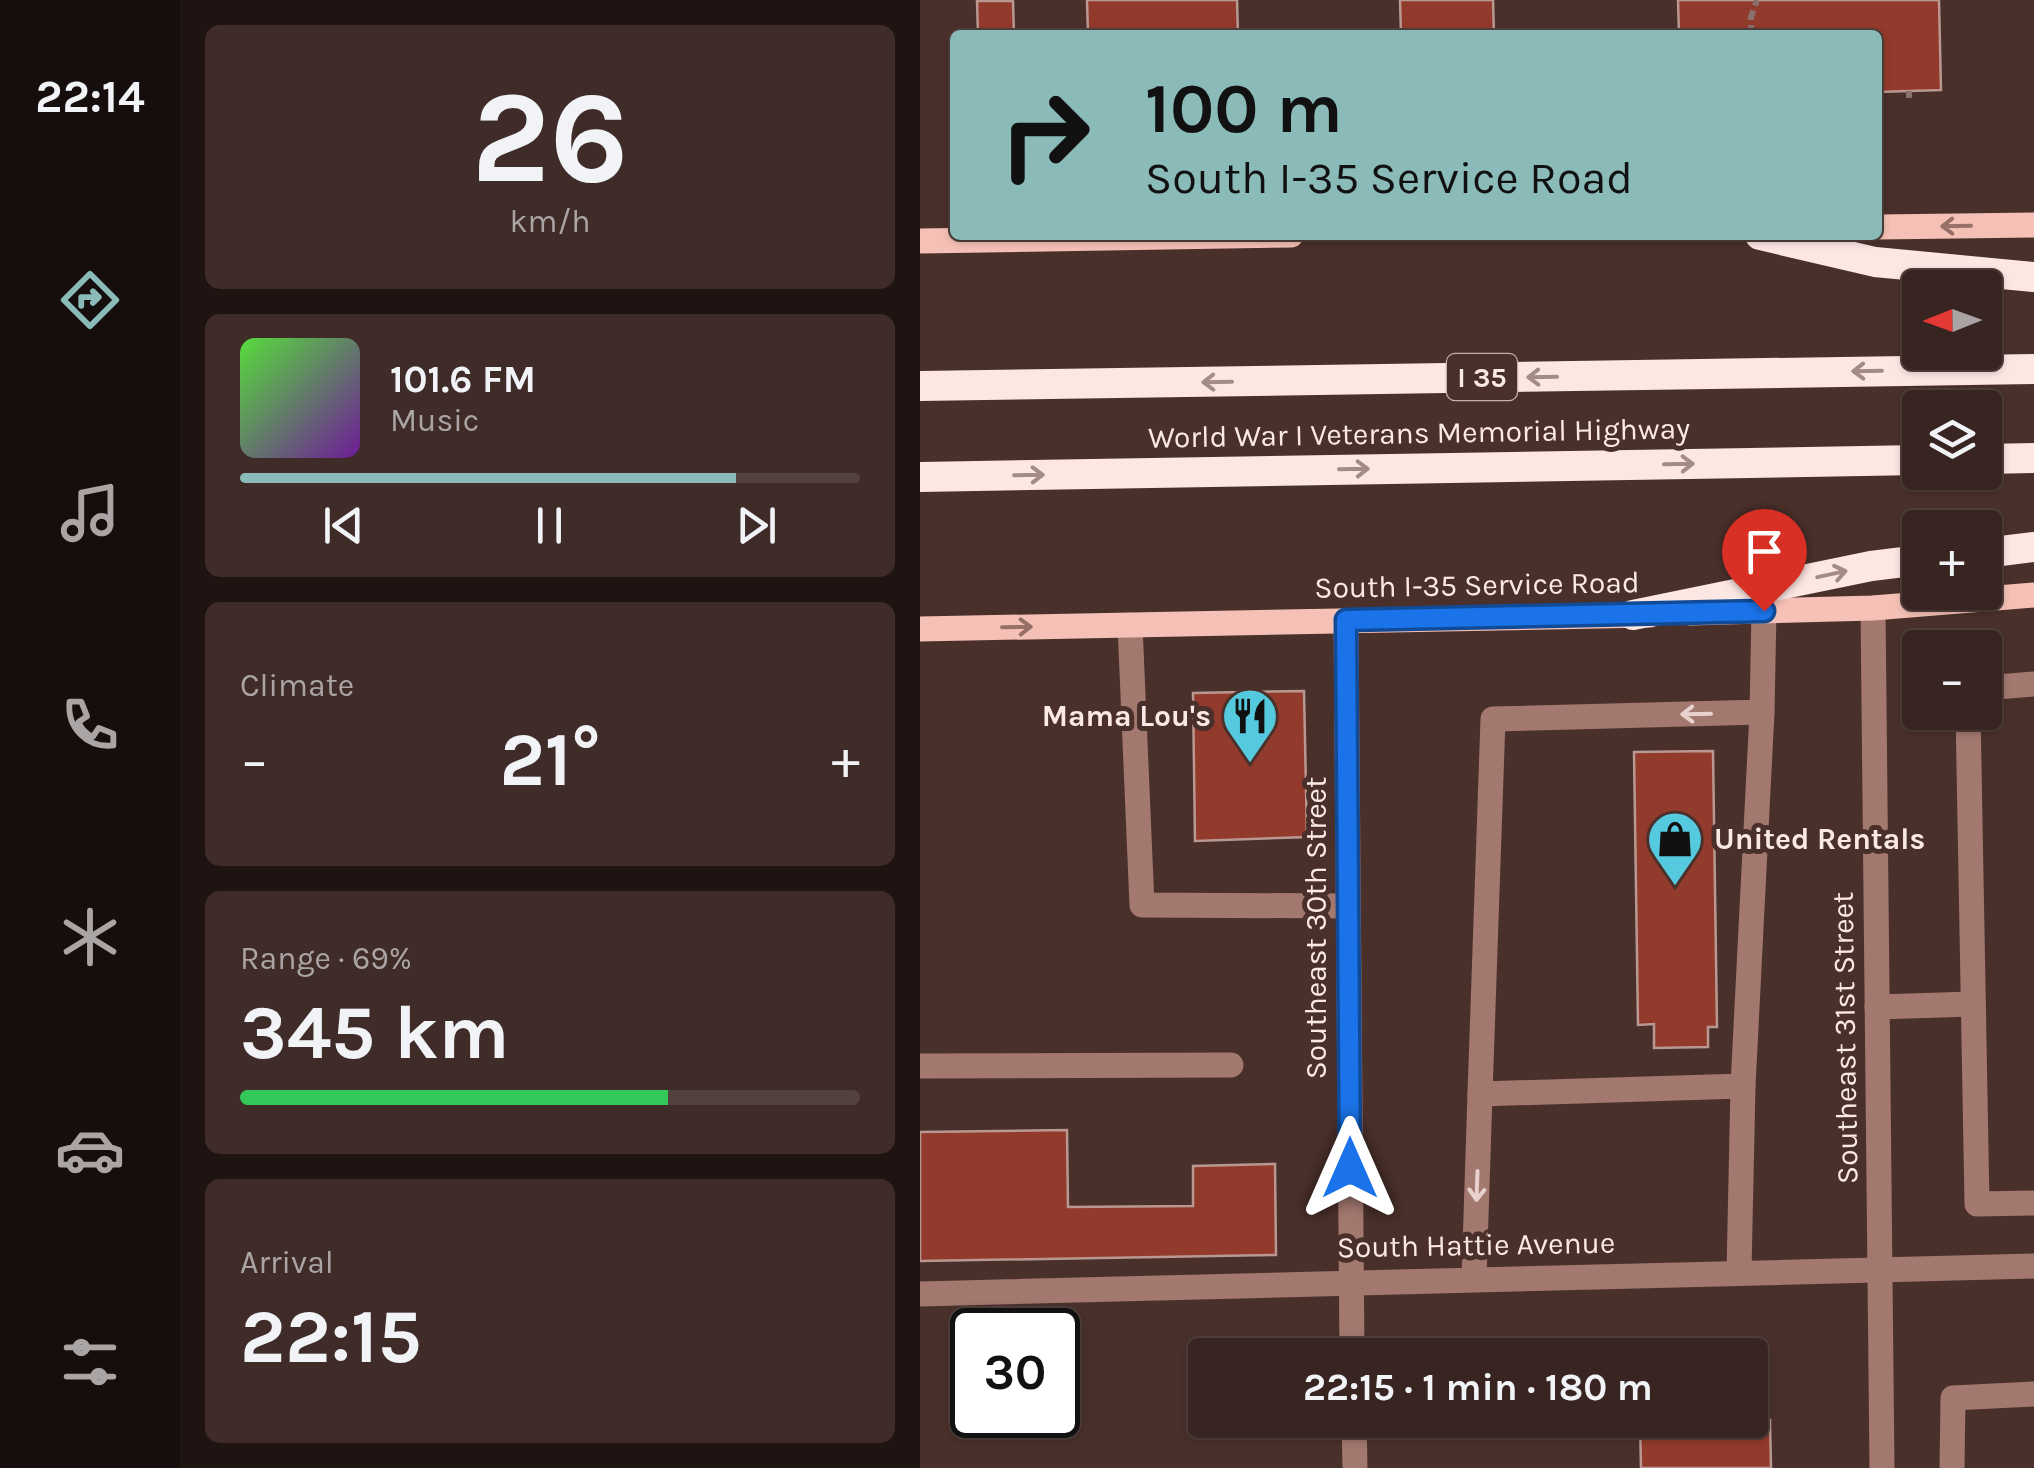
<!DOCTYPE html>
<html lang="en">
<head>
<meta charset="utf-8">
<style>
	:root { --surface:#382420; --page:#3f2c29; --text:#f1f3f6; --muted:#aba4a5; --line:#52413e; --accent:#8bbbb9 }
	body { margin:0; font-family:Karla,sans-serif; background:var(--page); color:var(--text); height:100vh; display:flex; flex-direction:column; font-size:38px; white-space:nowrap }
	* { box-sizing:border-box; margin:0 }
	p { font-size:32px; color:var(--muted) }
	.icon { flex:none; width:55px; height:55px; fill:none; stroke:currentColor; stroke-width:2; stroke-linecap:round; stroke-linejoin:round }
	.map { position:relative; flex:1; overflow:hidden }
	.drawer { display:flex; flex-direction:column; gap:25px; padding:25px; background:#1f1412; width:740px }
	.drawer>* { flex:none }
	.banner { position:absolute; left:30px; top:30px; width:932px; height:210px; border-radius:10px; box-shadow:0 2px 8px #0004,0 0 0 2px var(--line); background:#8bbbb9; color:#111; overflow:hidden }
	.needle { width:65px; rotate:269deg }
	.controls { position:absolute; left:982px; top:270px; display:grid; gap:20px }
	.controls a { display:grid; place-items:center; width:100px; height:100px; border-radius:10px; background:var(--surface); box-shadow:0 2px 8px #0004,0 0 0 2px var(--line); font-size:50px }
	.speed { position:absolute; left:30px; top:1308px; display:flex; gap:20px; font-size:50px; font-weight:700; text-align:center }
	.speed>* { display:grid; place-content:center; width:130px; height:130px; border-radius:50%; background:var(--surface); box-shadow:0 2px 8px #0004,0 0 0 2px var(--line); line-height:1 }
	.speed .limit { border:5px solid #111; border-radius:15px; background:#fff; color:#111 }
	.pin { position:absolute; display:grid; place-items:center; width:85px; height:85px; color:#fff; margin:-102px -42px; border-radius:50% 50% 50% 0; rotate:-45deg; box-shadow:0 0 10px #0007 }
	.pin .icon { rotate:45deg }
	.me { position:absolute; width:110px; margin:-55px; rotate:0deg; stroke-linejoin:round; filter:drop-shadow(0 0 8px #0008) }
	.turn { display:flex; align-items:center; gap:35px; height:210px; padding:0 30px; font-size:45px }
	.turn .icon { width:130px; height:130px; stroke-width:2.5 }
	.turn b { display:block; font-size:70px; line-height:85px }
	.big { font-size:75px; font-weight:700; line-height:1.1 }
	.drawer .widget { flex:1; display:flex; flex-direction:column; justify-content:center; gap:15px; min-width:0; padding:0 35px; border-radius:15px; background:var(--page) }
	.drawer .dial { align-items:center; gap:0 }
	.dial b { font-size:130px; line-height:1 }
	.song { display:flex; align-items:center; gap:30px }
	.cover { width:120px; height:120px; border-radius:15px; background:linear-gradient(135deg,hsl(110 70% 55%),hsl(280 70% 35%)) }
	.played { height:10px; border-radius:5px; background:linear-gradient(90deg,var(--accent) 80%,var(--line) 80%) }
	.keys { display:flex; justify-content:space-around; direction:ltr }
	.heat { display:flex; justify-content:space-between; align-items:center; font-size:55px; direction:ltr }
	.charge { height:15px; border-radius:8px; background:linear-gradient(90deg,#34c759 69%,var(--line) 0) }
	.trip { position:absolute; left:268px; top:1338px; width:580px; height:100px; border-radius:10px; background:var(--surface); box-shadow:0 2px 8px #0004,0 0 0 2px var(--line); font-weight:700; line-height:100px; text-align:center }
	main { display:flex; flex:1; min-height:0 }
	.dock { display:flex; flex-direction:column; width:180px; justify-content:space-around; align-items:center; background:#160e0d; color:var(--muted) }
	.dock .icon { width:70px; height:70px }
	.dock .on { color:var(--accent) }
	.dock b { font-size:45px; color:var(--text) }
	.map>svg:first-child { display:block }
	.building { fill:#923a2b; stroke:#b99891; stroke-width:2.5 }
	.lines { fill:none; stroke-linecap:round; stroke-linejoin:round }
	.path { stroke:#88706b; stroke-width:6; stroke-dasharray:10 5; stroke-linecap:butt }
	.minor { stroke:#a2786f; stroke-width:25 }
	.major { stroke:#f5c1b6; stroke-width:25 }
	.highway { stroke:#fde7e3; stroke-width:30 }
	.oneway { stroke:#977169 }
	.oneway2 { stroke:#a48c86 }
	.oneway3 { stroke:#e9d2cd }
	.route-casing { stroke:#114b97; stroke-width:25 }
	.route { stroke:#1a73e8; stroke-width:18 }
	.labels { text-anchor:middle; stroke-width:10; stroke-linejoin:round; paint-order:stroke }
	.shield { fill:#4a302a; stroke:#c6b2ad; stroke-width:2.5 }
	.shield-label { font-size:28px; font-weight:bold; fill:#fbe9e5 }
	.street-label { font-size:30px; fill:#fbe9e5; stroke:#4a302a }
	.poi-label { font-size:30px; font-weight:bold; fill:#fbe9e5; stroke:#4a302a; text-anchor:end }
</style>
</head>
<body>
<main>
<nav class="dock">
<b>22:14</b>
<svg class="icon on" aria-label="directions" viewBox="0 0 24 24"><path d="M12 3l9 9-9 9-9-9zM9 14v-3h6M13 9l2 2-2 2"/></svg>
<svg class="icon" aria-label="music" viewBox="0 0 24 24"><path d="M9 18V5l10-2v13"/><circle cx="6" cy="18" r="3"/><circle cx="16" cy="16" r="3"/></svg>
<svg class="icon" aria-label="phone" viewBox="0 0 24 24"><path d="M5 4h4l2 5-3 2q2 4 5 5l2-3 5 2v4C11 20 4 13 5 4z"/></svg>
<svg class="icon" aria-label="climate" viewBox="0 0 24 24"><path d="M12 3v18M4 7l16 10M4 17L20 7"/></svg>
<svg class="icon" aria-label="car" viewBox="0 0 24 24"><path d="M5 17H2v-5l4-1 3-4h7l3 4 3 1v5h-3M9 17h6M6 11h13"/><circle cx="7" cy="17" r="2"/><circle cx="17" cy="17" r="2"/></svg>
<svg class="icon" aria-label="filters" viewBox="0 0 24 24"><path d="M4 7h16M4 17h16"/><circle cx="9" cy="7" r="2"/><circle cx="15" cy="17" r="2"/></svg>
</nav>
<section class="drawer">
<div class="widget dial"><b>26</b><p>km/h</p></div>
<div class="widget">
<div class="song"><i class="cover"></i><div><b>101.6 FM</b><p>Music</p></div></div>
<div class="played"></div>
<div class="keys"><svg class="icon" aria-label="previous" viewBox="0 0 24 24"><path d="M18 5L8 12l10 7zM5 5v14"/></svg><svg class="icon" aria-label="pause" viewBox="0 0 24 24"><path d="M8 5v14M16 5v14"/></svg><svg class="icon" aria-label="next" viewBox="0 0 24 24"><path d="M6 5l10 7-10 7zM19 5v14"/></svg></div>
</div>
<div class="widget"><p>Climate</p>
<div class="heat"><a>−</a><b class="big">21°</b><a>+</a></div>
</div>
<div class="widget"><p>Range · 69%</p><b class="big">345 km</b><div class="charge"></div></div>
<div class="widget"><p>Arrival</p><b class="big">22:15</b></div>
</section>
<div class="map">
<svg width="1114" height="1468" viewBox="0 0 1114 1468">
	<rect width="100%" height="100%" fill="#4a302a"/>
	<g class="building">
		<path d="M 167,0 L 317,0 L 318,35 L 168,35 Z"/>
		<path d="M 480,0 L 573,0 L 574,35 L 481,35 Z"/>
		<path d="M 758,0 L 1019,0 L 1021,90 L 958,92 L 958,35 L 759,35 Z"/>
		<path d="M 57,1 L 93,1 L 94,35 L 58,35 Z"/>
		<path d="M 384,691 L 387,837 L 275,841 L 273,693 Z"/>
		<path d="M 793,751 L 797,1027 L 788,1027 L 788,1047 L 734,1048 L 734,1024 L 718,1025 L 714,752 Z"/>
		<path d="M 147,1130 L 148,1207 L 273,1206 L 273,1166 L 355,1164 L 356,1255 L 0,1261 L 0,1132 Z"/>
		<path d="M 720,1420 L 850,1420 L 851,1468 L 721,1468 Z"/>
	</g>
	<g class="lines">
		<g class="path">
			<path d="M 831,35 L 831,17 L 837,0"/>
			<path d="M 989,91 L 989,98"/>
		</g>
		<g class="minor">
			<path d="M 953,608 L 962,1468"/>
			<path d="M 426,621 L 432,1355"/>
			<path d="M 210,625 L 222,905 L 428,906"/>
			<path d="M 1065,688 L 1114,684"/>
			<path d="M 1048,712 L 1057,1204 L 1114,1203"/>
			<path d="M 957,1007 L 1053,1004"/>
			<path d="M 0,1066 L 311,1065"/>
			<path d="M 823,1086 L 560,1094 L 573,719 L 842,712 L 844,611"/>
			<path d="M 819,1271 L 823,1086 L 842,712"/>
			<path d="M 554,1278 L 560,1094"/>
			<path d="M 0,1294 L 1114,1266"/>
			<path d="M 434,1420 L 435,1468"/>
			<path d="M 1032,1468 L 1033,1398 L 1114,1394"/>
		</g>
		<g class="major">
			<path d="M 958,227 L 1114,225"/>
			<path d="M 0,241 L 371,235"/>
			<path d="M 770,613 L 953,608 L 1114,595"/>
			<path d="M 0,629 L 730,615"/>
		</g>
		<g class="highway">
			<path d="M 840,235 L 955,262 L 1114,277"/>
			<path d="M 0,386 L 1114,369"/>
			<path d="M 1065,459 L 1114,458"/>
			<path d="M 0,477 L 1000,460"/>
			<path d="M 1065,553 L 1114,547"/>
			<path d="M 713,615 L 951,566 L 1000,560"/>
		</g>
	</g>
	<defs><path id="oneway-shaft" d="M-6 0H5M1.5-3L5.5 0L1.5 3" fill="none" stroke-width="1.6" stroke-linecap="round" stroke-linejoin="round" transform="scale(2.5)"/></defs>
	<g class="oneway">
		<use href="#oneway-shaft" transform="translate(1036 226) rotate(179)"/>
		<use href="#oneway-shaft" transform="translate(97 627) rotate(-1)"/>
	</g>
	<g class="oneway2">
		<use href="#oneway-shaft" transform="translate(947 371) rotate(179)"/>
		<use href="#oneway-shaft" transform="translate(622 377) rotate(179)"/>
		<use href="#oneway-shaft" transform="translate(297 382) rotate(179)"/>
		<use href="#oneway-shaft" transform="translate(759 464) rotate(-1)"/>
		<use href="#oneway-shaft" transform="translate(434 469) rotate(-1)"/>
		<use href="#oneway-shaft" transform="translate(109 475) rotate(-1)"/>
		<use href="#oneway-shaft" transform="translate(912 574) rotate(-12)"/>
	</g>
	<g class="oneway3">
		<use href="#oneway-shaft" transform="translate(776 714) rotate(179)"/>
		<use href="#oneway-shaft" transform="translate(557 1186) rotate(92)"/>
	</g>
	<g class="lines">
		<g class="route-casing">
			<path id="route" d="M 430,1168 L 426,620 L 844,611"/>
		</g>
		<use href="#route" class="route"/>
	</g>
	<defs>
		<g id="restaurant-pin" transform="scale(2.875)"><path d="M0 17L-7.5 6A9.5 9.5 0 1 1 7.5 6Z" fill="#55cadf" stroke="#4a302a"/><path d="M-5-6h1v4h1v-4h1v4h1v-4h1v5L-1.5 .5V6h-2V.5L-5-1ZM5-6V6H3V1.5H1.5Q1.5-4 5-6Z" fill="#111"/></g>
		<g id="shop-pin" transform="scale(2.875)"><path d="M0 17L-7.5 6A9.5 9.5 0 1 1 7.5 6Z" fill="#55cadf" stroke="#4a302a"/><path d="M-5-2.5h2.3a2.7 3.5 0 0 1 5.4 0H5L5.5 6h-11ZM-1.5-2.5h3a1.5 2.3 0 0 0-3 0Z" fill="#111"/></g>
	</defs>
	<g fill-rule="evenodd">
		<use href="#restaurant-pin" x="330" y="716"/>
		<use href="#shop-pin" x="755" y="839"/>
	</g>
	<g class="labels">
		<rect class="shield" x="527" y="354" width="70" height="46" rx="8"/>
		<g class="shield-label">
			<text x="562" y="387">I 35</text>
		</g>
		<g class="street-label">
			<text transform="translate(499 433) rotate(-1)" y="10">World War I Veterans Memorial Highway</text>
			<text transform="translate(557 585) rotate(-1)" y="10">South I-35 Service Road</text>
			<text transform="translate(396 928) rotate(-90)" y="10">Southeast 30th Street</text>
			<text transform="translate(925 1038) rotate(-91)" y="10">Southeast 31st Street</text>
			<text transform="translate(556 1245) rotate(-1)" y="10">South Hattie Avenue</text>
		</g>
		<g class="poi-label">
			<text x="291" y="726">Mama Lou's</text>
			<text x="794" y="849" text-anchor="start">United Rentals</text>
		</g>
	</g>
</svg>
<div class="controls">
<a><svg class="needle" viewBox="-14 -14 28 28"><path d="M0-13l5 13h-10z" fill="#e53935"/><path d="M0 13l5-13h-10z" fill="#aba4a5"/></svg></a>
<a><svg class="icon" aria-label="layers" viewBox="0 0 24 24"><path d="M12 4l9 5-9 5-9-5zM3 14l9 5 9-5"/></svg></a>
<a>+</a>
<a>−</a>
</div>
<div class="speed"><div class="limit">30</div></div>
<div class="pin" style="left:844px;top:611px;background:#d93025"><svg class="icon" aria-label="arrive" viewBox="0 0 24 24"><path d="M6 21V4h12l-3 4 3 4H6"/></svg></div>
<svg class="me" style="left:430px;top:1168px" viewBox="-20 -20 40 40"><path d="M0-17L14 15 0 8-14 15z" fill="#1a73e8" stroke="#fff" stroke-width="4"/></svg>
<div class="trip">22:15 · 1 min · 180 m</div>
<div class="banner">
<div class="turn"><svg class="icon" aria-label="right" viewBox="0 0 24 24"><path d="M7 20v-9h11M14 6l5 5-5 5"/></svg><div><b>100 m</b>South I-35 Service Road</div></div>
</div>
</div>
</main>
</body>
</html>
